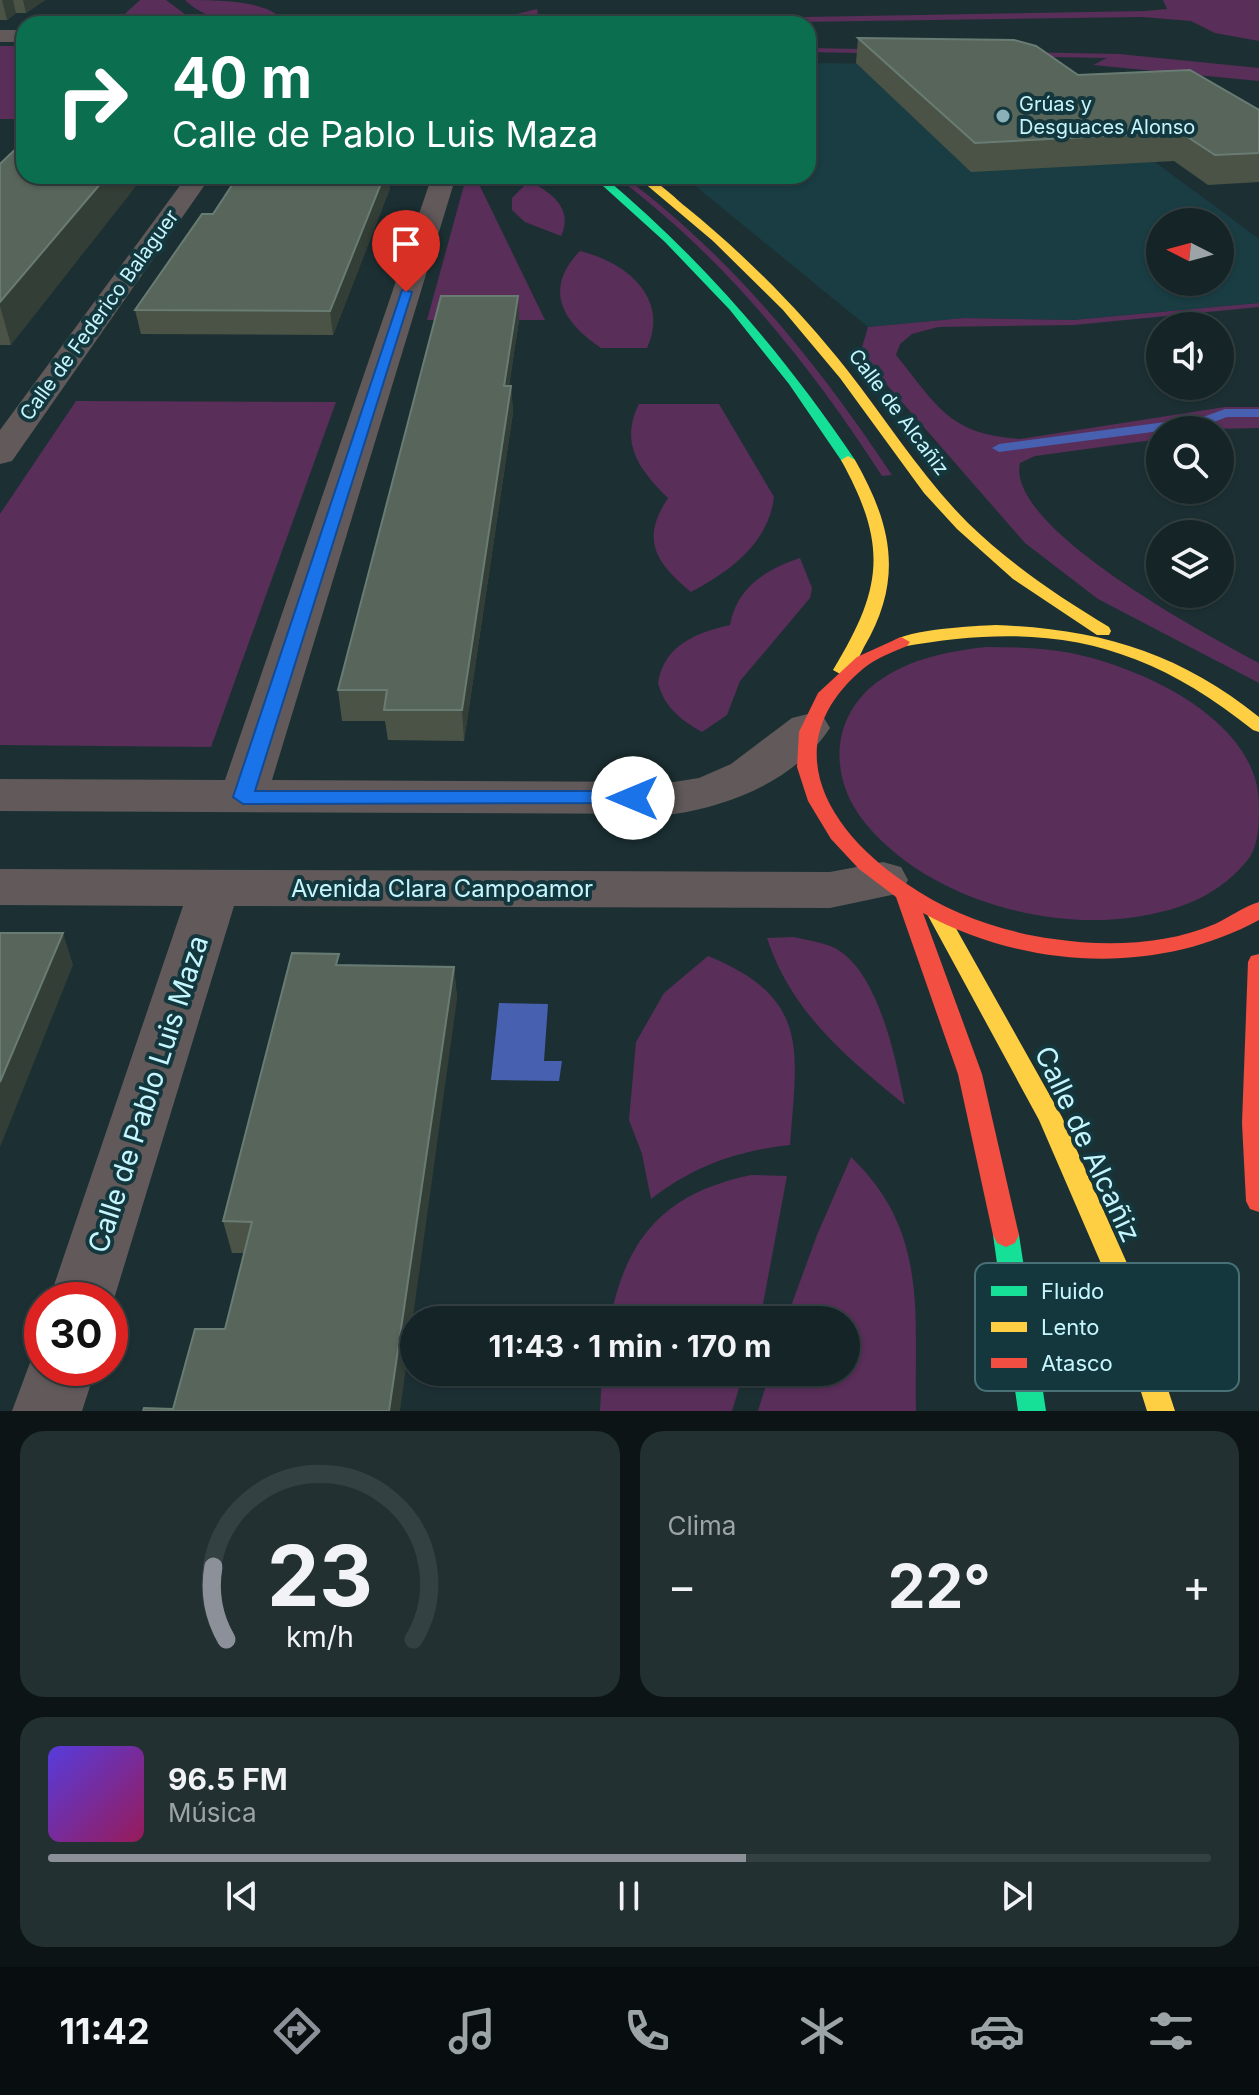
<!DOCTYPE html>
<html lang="es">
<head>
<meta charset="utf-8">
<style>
	:root { --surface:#152426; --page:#223032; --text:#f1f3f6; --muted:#9da4a7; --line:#344143; --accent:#8c9099 }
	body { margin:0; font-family:Inter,sans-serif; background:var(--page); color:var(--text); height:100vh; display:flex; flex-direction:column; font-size:30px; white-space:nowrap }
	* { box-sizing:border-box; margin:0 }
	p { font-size:26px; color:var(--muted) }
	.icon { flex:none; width:44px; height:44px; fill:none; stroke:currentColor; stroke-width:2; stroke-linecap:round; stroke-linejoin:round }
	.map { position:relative; height:1411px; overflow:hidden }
	.drawer { display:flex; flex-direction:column; gap:20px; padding:20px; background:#0c1415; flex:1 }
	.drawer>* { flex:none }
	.banner { position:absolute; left:16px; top:16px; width:800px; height:168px; border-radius:24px; box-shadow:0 2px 6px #0004,0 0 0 2px var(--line); background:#0b6e4f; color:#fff; overflow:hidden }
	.needle { width:52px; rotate:276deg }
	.controls { position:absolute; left:1146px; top:208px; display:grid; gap:16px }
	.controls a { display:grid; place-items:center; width:88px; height:88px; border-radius:50%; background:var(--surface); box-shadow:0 2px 6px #0004,0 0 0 2px var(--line); font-size:40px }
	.speed { position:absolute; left:24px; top:1282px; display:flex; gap:16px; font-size:40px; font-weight:700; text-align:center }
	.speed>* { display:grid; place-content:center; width:104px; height:104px; border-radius:50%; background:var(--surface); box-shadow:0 2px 6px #0004,0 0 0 2px var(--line); line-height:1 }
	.speed .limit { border:12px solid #d22; background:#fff; color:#111 }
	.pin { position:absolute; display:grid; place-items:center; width:68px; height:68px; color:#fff; margin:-82px -34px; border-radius:50% 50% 50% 0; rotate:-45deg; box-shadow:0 0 8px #0007 }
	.pin .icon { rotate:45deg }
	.me { position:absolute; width:88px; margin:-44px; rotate:270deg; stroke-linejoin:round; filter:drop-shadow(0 0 6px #0008) }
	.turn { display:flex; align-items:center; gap:28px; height:168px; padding:0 24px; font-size:36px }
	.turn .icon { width:104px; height:104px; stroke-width:2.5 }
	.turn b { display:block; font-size:56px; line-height:68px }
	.big { font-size:60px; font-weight:700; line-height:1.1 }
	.drawer .tile { flex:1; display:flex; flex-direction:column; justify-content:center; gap:12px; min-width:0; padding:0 28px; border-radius:24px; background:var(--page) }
	.drawer .dial { align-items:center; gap:0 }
	.dial svg { height:208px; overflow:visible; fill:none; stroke:var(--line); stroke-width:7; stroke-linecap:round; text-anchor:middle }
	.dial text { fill:var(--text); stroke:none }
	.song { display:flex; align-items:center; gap:24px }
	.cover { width:96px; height:96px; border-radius:12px; background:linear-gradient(135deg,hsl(250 70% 55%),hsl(330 70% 35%)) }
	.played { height:8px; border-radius:4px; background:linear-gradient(90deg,var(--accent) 60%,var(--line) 60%) }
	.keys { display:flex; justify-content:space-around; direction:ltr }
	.heat { display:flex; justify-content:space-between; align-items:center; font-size:44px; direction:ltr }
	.drawer .tiles { flex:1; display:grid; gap:20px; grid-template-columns:1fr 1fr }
	.tile:last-child { grid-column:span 2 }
	.trip { position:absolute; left:400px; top:1306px; width:460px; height:80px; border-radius:40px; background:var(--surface); box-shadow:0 2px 6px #0004,0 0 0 2px var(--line); font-weight:700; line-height:80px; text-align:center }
	.tabs { display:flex; height:128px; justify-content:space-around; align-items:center; background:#080e0f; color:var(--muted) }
	.tabs .icon { width:56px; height:56px }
	.tabs .active { color:var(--accent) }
	.tabs b { font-size:36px; color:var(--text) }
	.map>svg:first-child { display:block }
	.built { fill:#193d43; fill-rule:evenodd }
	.green { fill:#592e59 }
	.water { fill:#4860b0 }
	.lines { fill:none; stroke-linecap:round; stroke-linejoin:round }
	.stream { fill:#4860b0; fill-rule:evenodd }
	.street { fill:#625a5a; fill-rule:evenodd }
	.fast { fill:#16e098; fill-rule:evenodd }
	.slow { fill:#ffcf43; fill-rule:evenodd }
	.jam { fill:#f24e42; fill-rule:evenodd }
	.wall { fill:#4b5346 }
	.shaded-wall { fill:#333e36 }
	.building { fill:#58655a; stroke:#697c74; stroke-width:2 }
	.route { fill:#1a73e8; stroke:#114b97; stroke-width:2 }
	.poi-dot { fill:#8ab1b8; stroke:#13373c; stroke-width:3 }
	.labels { text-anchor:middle; stroke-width:8; stroke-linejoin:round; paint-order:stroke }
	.far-poi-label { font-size:20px; fill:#c5f6ff; stroke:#13373c; text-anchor:start }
	.far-street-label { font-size:20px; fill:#c5f6ff; stroke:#13373c }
	.street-label { font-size:24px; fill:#c5f6ff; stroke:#13373c }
	.near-street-label { font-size:28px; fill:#c5f6ff; stroke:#13373c }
	.key { fill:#13373c; stroke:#487076; stroke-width:2 }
	.key-label { font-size:22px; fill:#c5f6ff }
</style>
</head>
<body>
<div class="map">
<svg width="1259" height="1411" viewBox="0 0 1259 1411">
	<rect width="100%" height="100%" fill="#1c3033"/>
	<path class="built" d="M 808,63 L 1010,65 L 1032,71 L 1259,239 L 1259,303 L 1073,320 L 964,318 L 868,327 L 683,176 L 808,176 ZM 1160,222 L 1220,222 L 1220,282 L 1160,282 Z"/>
	<g class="green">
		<path d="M 140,0 L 166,0 L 198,24 L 80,24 L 116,22 Z"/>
		<path d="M 185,0 C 211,0 268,0 281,19 C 258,37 203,19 185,0 Z"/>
		<path d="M 1163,0 L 1259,0 L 1259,41 L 1215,33 L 1191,21 L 1142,17 L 665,24 L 481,23 L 537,9 L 539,21 L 584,21 L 1145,11 L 1167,9 Z"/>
		<path d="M 0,46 L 24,46 L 24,111 L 15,119 L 0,119 Z"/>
		<path d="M 808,48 L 1119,54 L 1259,68 L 1259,81 L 1093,65 L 1107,58 L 808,52 Z"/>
		<path d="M 615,176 L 623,176 C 732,257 817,362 892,475 L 882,476 C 809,363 724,257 615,176 Z"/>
		<path d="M 466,178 L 476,178 L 545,320 L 427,320 Z"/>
		<path d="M 529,181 C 551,192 574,209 561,236 L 525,222 L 512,210 L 512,198 Z"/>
		<path d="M 580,251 C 626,262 670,298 647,348 L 601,348 C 562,322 543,289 580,251 Z"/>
		<path d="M 1259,303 L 1259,307 L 1074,325 L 938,327 L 912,334 L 900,344 L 896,355 C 938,407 949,434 1020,439 L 1225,407 L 1259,407 L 1259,428 L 1160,430 L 1160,439 L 1035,456 L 1020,463 C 1005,528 1209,636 1259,663 L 1259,683 L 1098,599 L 1025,543 L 860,354 L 868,327 L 964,318 L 1073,320 Z"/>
		<path d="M 76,401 L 336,402 L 211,747 L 0,745 L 0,514 Z"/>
		<path d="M 639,404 L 719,404 L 774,497 C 768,544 730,571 691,592 C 656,563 640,540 668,498 C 640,470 619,444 639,404 Z"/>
		<path d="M 800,558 L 812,588 L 810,598 L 740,681 L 727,715 L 702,732 C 680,719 665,708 658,683 C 664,645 696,633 730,625 C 737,587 765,570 800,558 Z"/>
		<path d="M 986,647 C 1013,647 1039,648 1065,652 C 1138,665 1259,719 1259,805 C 1259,823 1259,842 1250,857 C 1221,895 1181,910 1136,917 C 1044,931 926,897 866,824 C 825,775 831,708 888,675 C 918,657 952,651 986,647 Z"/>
		<path d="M 793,937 C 807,940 822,942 835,948 C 879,972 896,1060 905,1105 C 847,1058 791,1012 767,938 Z"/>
		<path d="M 708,956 C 811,998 797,1050 790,1145 C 736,1151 694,1166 651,1199 L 642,1154 L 629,1120 L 636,1042 L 664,993 Z"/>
		<path d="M 851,1157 C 929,1232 914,1312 916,1411 L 758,1411 L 770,1372 L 846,1372 L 846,1320 L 786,1320 L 817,1235 Z"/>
		<path d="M 751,1175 L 787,1176 L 760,1320 L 610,1320 C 627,1235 666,1193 751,1175 Z"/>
		<path d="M 602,1372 L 744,1372 L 732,1411 L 600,1411 Z"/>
	</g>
	<path class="water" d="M 499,1003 L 548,1004 L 544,1061 L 562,1061 L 559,1081 L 491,1080 Z"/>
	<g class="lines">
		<path class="stream" d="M 1225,409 L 1259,409 L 1259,417 L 1227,417 L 1206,425 L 999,452 L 992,448 L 999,444 L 1203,417 Z"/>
		<g class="street">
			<rect x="0" y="30" width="24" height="12"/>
			<path d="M 187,176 L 211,176 L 12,461 L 0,464 L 0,430 Z"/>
			<path d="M 432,176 L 456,176 L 272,780 L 674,782 L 699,778 L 731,764 L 792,718 L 808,714 L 824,718 L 830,728 C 796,779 733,805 674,814 L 0,811 L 0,779 L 225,780 Z"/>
			<path d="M 883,862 L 901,867 L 908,880 L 901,893 L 830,908 L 234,906 L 110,1312 L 110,1300 L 49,1300 L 183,906 L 0,905 L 0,869 L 830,872 Z"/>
			<path d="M 42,1342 L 42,1368 L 96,1368 L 82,1411 L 12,1411 L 37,1344 Z"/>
		</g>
		<g class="fast">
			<path d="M 592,176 L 603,176 C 702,259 783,353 855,460 L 853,463 L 843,463 L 789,384 L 730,310 L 665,242 Z"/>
			<path d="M 1006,1223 L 1015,1227 L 1019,1235 L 1046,1411 L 1018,1411 L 993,1235 L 997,1227 Z"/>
		</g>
		<g class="slow">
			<path d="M 401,14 L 461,24 L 401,18 L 326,24 Z"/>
			<path d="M 636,176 C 655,176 671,195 686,207 C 745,255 800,310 848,371 C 888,422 922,477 968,523 C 1010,564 1059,597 1109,627 L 1111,631 L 1109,635 L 1097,635 L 1013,579 L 957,529 L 924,493 L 840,378 L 783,310 L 713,241 Z"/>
			<path d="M 848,456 L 855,460 C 892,525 904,579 864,647 C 859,657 853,672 842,675 L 833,670 C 883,588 888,545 841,460 Z"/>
			<path d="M 996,625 C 1099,629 1178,652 1259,717 L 1259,732 L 1253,730 C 1140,639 1042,621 901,647 L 892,642 C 908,629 974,626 996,625 Z"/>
			<path d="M 937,904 L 944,907 L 1062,1117 L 1126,1261 L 1175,1411 L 1147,1411 L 1100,1261 L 1039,1120 L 926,912 L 930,907 Z"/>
		</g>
		<g class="jam">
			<path d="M 901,637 L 910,642 L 907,646 C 893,652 876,658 864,668 C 774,743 826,830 907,884 C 950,914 1002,932 1054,939 C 1106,947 1166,945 1215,924 C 1230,917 1243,907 1259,902 L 1259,920 C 1156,976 1026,969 923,913 L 982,1074 L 1019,1235 L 1015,1243 L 1006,1247 L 997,1243 L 993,1235 L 958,1074 L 896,897 L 859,869 L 831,839 L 808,801 L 797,767 L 799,732 L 818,693 L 857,657 Z"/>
			<path d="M 1259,954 L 1259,1212 L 1250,1209 L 1246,1201 L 1242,1123 L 1248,962 L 1251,956 Z"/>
		</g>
	</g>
	<g class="wall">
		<path d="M 0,0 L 45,0 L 26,13 L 16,13 L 7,20 L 0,20 Z"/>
		<path d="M 858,38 L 1078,75 L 1259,110 L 1259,182 L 1208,185 L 1174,161 L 971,172 L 856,63 Z"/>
		<path d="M 0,164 L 11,345 L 0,345 Z"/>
		<path d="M 390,188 L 333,335 L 141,334 L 135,310 L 213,214 Z"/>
		<path d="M 519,320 L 509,386 L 511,386 L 513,412 L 464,741 L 388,740 L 385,721 L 342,721 L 338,690 Z"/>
		<path d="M 341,966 L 454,967 L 457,999 L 173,1409 L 225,1329 L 244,1253 L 232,1253 L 223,1221 Z"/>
	</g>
	<g class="shaded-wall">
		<path d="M 2,0 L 13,0 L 16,13 L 7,20 Z"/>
		<path d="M 23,0 L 45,0 L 26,13 Z"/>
		<path d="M 107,176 L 144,176 L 11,345 L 0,306 L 0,302 Z"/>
		<path d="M 384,176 L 389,176 L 390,188 L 333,335 L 330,311 Z"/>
		<path d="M 518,296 L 519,320 L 505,412 L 504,386 Z"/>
		<path d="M 511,386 L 513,412 L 464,741 L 462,710 Z"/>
		<path d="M 63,933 L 73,965 L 0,1147 L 0,1082 Z"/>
		<path d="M 454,967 L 457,999 L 400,1411 L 389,1411 Z"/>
	</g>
	<g class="building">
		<path d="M 153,17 L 242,17 L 236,24 L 145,24 Z"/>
		<path d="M 858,38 L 1014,40 L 1036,46 L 1078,75 L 1190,70 L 1259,110 L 1259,153 L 1215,155 L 1180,132 L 975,143 Z"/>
		<path d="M 24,141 L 24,176 L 107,176 L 0,302 L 0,164 Z"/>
		<path d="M 238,176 L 384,176 L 330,311 L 135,310 L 202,214 L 213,214 Z"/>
		<path d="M 441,296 L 518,296 L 504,386 L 511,386 L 462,710 L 384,710 L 387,690 L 338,690 Z"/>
		<path d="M 0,933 L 63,933 L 0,1082 Z"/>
		<path d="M 292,953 L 339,954 L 336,965 L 454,967 L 389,1411 L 143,1411 L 144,1408 L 173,1409 L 195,1329 L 225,1329 L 252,1222 L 223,1221 Z"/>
	</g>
	<path class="route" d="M 402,290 L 412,292 L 255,791 L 633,791 L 640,793 L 643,798 L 640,803 L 243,804 L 233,797 Z"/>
	<circle class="poi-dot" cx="1003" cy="116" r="8"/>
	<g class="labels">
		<g class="far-poi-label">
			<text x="1019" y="111">Grúas y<tspan x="1019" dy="23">Desguaces Alonso</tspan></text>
		</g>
		<g class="far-street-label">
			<text transform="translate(99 315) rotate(-54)" y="7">Calle de Federico Balaguer</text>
			<text transform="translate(899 412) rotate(53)" y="7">Calle de Alcañiz</text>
		</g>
		<g class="street-label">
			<text x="442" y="897">Avenida Clara Campoamor</text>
		</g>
		<g class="near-street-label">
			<text transform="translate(148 1094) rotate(-72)" y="10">Calle de Pablo Luis Maza</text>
			<text transform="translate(1088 1144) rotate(65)" y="10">Calle de Alcañiz</text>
		</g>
	</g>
	<rect x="975" y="1263" width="264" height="128" rx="12" class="key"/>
	<rect x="991" y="1286" width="36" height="10" fill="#16e098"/>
	<rect x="991" y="1322" width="36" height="10" fill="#ffcf43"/>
	<rect x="991" y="1358" width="36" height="10" fill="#f24e42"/>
	<g class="key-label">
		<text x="1041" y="1299">Fluido</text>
		<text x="1041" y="1335">Lento</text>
		<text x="1041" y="1371">Atasco</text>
	</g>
</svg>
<div class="controls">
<a><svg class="needle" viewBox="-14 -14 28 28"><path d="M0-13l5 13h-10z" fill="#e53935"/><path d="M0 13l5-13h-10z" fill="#9da4a7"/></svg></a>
<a><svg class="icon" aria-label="sound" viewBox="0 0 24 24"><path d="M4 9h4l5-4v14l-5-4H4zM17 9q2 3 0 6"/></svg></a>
<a><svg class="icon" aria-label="search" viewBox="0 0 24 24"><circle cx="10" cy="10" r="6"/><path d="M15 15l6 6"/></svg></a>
<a><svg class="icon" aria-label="layers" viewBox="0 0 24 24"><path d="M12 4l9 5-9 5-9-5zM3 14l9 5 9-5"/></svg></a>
</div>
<div class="speed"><div class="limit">30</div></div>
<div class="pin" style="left:406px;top:292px;background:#d93025"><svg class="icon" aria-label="arrive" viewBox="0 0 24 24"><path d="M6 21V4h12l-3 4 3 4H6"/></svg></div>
<svg class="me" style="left:633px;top:798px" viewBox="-20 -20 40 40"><circle r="19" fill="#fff"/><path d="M0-13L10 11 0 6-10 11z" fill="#1a73e8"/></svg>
<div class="trip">11:43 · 1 min · 170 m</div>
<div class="banner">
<div class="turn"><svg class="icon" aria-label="right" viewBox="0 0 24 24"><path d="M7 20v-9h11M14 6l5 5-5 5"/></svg><div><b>40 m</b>Calle de Pablo Luis Maza</div></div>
</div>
</div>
<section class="drawer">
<div class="tiles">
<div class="tile dial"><svg viewBox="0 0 100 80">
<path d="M14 69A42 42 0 1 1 86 69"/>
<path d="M14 69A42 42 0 0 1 9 41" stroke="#8c9099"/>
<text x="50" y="56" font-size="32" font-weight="700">23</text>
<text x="50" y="72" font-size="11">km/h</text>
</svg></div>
<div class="tile"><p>Clima</p>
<div class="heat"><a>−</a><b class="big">22°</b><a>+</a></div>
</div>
<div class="tile">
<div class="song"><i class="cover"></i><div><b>96.5 FM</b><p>Música</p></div></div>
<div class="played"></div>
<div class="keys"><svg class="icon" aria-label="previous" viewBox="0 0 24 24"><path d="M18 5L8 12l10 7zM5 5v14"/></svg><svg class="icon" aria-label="pause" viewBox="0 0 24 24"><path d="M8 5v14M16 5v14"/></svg><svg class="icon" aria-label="next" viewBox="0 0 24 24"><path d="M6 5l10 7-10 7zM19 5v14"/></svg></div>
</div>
</div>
</section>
<nav class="tabs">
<b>11:42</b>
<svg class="icon active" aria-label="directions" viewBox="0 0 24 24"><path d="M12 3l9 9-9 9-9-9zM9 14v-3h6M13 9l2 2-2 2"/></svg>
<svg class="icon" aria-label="music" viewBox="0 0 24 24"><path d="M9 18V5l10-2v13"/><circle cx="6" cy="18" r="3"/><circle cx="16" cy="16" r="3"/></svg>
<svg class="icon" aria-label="phone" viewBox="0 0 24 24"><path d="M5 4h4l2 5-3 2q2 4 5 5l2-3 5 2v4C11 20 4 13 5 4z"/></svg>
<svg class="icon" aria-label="climate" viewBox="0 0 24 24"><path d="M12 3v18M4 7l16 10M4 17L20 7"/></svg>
<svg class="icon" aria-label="car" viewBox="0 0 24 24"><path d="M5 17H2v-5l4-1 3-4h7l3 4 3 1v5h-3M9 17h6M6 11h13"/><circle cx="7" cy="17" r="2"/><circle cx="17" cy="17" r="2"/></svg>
<svg class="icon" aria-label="filters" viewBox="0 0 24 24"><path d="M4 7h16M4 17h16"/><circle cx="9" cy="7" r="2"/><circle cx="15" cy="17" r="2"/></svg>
</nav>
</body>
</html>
